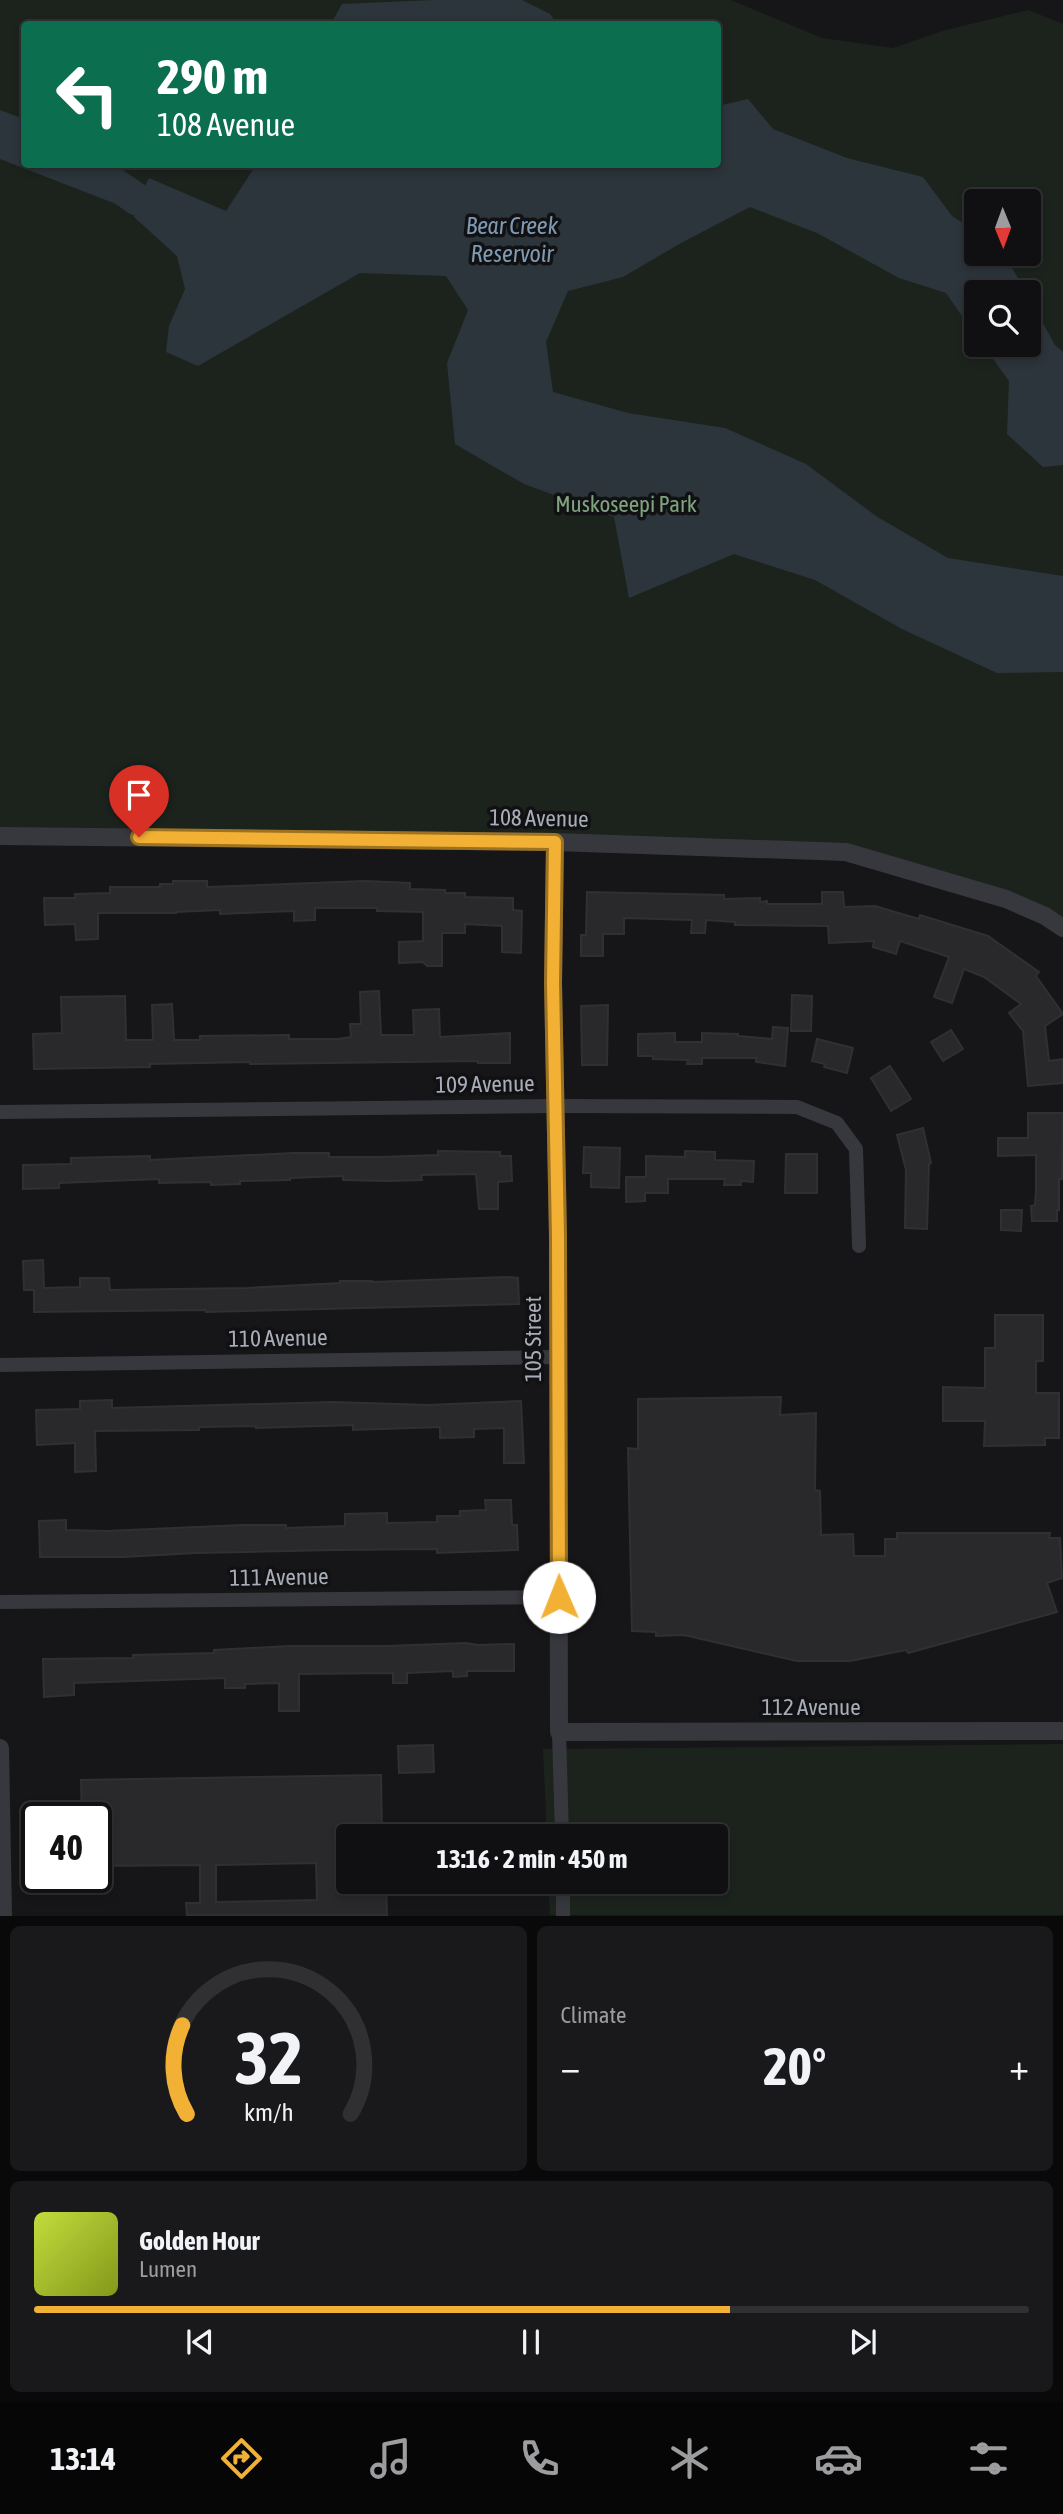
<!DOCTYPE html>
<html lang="en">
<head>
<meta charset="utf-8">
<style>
	:root { --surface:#101012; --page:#19191b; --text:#f1f3f6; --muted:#9c9d9f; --line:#303032; --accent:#f2b134 }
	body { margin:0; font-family:"Asap Condensed",sans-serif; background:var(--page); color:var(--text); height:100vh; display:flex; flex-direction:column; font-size:26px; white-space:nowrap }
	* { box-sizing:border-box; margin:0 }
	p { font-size:23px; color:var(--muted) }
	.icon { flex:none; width:38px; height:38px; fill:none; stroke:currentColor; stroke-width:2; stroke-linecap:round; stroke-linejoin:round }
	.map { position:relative; height:1916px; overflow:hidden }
	.details { display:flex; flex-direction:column; gap:10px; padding:10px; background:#09090a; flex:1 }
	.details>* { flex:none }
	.banner { position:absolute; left:21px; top:21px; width:700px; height:147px; border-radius:7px; box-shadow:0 4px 10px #0003,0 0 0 2px var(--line); background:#0b6e4f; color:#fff; overflow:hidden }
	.needle { width:46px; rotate:179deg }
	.tools { position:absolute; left:964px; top:189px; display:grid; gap:14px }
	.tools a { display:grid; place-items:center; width:77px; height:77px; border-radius:7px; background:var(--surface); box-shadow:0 4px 10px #0003,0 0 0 2px var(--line); font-size:35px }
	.speed { position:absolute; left:21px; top:1802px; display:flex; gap:14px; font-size:35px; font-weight:700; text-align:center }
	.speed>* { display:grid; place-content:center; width:91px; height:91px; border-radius:50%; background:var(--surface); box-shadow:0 4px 10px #0003,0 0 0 2px var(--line); line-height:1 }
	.speed .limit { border:4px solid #111; border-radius:10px; background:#fff; color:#111 }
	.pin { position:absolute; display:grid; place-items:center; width:60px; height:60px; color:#fff; margin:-72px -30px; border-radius:50% 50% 50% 0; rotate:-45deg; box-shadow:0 0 7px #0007 }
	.pin .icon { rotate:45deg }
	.me { position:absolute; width:77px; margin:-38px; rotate:359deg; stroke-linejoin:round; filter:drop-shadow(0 0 5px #0008) }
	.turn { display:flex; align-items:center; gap:24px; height:147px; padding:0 21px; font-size:32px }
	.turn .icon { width:91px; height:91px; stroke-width:2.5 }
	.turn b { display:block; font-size:49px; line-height:60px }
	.big { font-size:52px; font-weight:700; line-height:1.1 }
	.details .widget { flex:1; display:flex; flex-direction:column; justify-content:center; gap:10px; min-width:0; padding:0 24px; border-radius:10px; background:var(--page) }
	.details .dial { align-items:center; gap:0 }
	.dial svg { height:182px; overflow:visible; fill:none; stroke:var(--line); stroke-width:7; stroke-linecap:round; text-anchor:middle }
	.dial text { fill:var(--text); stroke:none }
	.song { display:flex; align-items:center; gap:21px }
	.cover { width:84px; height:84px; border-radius:10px; background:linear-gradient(135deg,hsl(70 70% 55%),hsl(70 70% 35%)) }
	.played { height:7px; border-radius:4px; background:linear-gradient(90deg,var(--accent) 70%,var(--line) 70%) }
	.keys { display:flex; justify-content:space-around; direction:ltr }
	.heat { display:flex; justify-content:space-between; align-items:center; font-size:38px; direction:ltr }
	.details .tiles { flex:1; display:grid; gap:10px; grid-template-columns:1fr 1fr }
	.widget:last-child { grid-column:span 2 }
	.trip { position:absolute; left:336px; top:1824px; width:392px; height:70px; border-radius:7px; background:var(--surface); box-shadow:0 4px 10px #0003,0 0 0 2px var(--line); font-weight:700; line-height:70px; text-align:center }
	.tabs { display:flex; height:112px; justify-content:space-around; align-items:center; background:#060607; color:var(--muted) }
	.tabs .icon { width:49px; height:49px }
	.tabs .current { color:var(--accent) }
	.tabs b { font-size:32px; color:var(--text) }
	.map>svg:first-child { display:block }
	.green { fill:#1c231d; fill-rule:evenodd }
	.water { fill:#2c353c }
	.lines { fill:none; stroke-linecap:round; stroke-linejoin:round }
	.river { stroke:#2c353c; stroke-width:32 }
	.building { fill:#29292c; stroke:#303034; stroke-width:2; fill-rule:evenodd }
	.minor { stroke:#37383d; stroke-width:14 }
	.tertiary { stroke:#37383d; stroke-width:18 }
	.route-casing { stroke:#9d7322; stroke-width:18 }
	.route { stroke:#f2b134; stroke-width:12 }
	.labels { text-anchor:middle; stroke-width:7; stroke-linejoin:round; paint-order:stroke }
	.park-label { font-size:23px; fill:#7fa381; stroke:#111113 }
	.street-label { font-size:23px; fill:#a8adb8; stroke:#111113 }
	.water-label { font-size:24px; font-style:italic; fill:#7f9bb3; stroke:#111113 }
</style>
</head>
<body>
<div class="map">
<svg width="1063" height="1916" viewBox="0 0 1063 1916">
	<rect width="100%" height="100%" fill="#161618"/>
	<g class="green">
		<path d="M 0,0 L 731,0 L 822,38 L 893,48 L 946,30 L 1028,10 L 1063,24 L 1063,935 L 1014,909 L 825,847 L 0,839 ZM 24,24 L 718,24 L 718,164 L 24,164 ZM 976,201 L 1029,201 L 1029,254 L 976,254 ZM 976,292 L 1029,292 L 1029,345 L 976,345 Z"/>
		<path d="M 1063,1744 L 1063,1915 L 550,1915 L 548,1881 L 716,1881 L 716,1836 L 547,1836 L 543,1749 Z"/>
	</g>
	<g class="water">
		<path d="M 434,0 L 522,0 L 550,14 L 557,24 L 331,24 L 342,4 Z"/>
		<path d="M 748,99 L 773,129 L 847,158 L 923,177 L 952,216 L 976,231 L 976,254 L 1004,254 L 1026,292 L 976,292 L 976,336 L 946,293 L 899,278 L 817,233 L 750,207 L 681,243 L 623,277 L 568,291 L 546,342 L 553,392 L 628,413 L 725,428 L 806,464 L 876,516 L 948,558 L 1063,576 L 1063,672 L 997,673 L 902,629 L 815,580 L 734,554 L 629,598 L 614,517 L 524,484 L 455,444 L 447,363 L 468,310 L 446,276 L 360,273 L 198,366 L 166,352 L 169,326 L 185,289 L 177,256 L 134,217 L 138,200 L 149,178 L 226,211 L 256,165 L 718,164 L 718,106 Z"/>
		<path d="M 0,110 L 24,119 L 24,164 L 108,165 L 142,183 L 129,209 L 0,159 Z"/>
		<path d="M 1029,298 L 1055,345 L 1063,352 L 1063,465 L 1043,467 L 1007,434 L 1009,381 L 983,345 L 1029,345 Z"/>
	</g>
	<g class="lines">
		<path class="river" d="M 86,164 L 138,200"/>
	</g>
	<g class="building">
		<path d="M 173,881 L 207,881 L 207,887 L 365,881 L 410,883 L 410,889 L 445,890 L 445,893 L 465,893 L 465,897 L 513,898 L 513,910 L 522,911 L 521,953 L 502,952 L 502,926 L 465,924 L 465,933 L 442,933 L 442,966 L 427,966 L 423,962 L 399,963 L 399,942 L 423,941 L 423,912 L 377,911 L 377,908 L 315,908 L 315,920 L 294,921 L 294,911 L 220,914 L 220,910 L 176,912 L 176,913 L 98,913 L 98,939 L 76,940 L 75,924 L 45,925 L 44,898 L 75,898 L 75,894 L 110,893 L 110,887 L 160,887 L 160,884 L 173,884 Z"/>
		<path d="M 587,892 L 724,895 L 724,899 L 760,898 L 760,902 L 767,901 L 767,904 L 822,904 L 822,892 L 843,892 L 844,907 L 875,906 L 919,919 L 920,915 L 988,936 L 1039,972 L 1036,976 L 1063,1014 L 1045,1026 L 1049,1061 L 1063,1059 L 1063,1083 L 1028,1086 L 1023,1031 L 1009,1013 L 1021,1004 L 984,977 L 964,969 L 952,1003 L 934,997 L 949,957 L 900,941 L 896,954 L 873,947 L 874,941 L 829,943 L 828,926 L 735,925 L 735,922 L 706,920 L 705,933 L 691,933 L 692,920 L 624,918 L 624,934 L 603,934 L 603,956 L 581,956 L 581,935 L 586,935 Z"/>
		<path d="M 379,991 L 381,1035 L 414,1035 L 413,1010 L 439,1009 L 440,1037 L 510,1033 L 510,1063 L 478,1063 L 478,1061 L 250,1064 L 250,1062 L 150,1064 L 150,1067 L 34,1069 L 33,1034 L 62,1033 L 61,997 L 125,996 L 126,1040 L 153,1040 L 152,1005 L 172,1004 L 174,1040 L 200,1040 L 200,1036 L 289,1035 L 289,1039 L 338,1039 L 351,1037 L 350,1024 L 361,1024 L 360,992 Z"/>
		<path d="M 792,995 L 812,996 L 811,1031 L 791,1031 Z"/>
		<path d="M 608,1005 L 607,1065 L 582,1065 L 581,1006 Z"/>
		<path d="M 773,1027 L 788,1028 L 785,1066 L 756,1062 L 756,1058 L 702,1058 L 702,1064 L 687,1064 L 688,1060 L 653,1059 L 653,1056 L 638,1056 L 638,1034 L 675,1033 L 675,1042 L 702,1042 L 702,1033 L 738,1034 L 738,1036 L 772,1039 Z"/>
		<path d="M 951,1030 L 963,1049 L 943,1061 L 931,1042 Z"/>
		<path d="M 817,1039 L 853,1048 L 847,1073 L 824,1067 L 825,1064 L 812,1061 Z"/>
		<path d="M 890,1066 L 911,1099 L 891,1111 L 871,1078 Z"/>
		<path d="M 1028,1113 L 1063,1113 L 1062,1179 L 1059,1179 L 1059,1210 L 1057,1210 L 1057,1221 L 1032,1221 L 1031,1206 L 1035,1205 L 1036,1190 L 1036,1155 L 998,1156 L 998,1138 L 1028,1138 Z"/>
		<path d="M 923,1128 L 931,1163 L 929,1164 L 927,1229 L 905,1228 L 906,1170 L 897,1135 Z"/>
		<path d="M 584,1147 L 620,1148 L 619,1188 L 591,1187 L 591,1173 L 583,1173 Z"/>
		<path d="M 438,1151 L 500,1152 L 500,1156 L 511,1156 L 512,1181 L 498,1182 L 498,1209 L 479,1209 L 476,1174 L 421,1175 L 422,1180 L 388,1181 L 343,1180 L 343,1176 L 290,1178 L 290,1180 L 240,1181 L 240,1184 L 211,1185 L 211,1182 L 159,1183 L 159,1179 L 59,1183 L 59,1188 L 23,1189 L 23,1165 L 71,1164 L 71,1158 L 150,1156 L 150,1160 L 293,1153 L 329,1153 L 329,1157 L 379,1157 L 438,1155 Z"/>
		<path d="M 685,1151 L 715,1152 L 715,1160 L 754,1161 L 753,1182 L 741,1181 L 741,1185 L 724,1185 L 725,1179 L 668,1179 L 668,1193 L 645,1193 L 645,1201 L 626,1202 L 626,1177 L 646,1177 L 646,1156 L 685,1157 Z"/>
		<path d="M 786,1154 L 817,1154 L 817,1193 L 785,1193 Z"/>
		<path d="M 1001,1210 L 1022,1210 L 1021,1231 L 1001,1230 Z"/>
		<path d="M 43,1260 L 44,1288 L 80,1287 L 80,1278 L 109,1278 L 110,1290 L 247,1288 L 340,1283 L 340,1281 L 372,1281 L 372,1282 L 507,1277 L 518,1278 L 519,1304 L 206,1312 L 206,1310 L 34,1312 L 34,1290 L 24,1290 L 23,1261 Z"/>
		<path d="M 995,1315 L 1043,1315 L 1043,1361 L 1036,1361 L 1036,1393 L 1059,1393 L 1059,1438 L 1045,1438 L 1045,1445 L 984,1446 L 985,1421 L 943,1421 L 943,1387 L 985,1388 L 985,1348 L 995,1348 Z"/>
		<path d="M 781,1397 L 780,1415 L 816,1413 L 815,1490 L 820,1491 L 821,1535 L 853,1534 L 854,1556 L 885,1556 L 885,1539 L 897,1539 L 897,1533 L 1050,1533 L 1049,1538 L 1060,1538 L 1062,1578 L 1047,1583 L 1057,1612 L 908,1653 L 906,1650 L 850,1661 L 797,1661 L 684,1635 L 656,1636 L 656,1632 L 632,1631 L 628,1448 L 638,1449 L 638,1399 Z"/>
		<path d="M 112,1400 L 112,1408 L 334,1402 L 428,1405 L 521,1401 L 524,1463 L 504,1463 L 504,1428 L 474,1429 L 474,1437 L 440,1438 L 440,1427 L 353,1430 L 353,1425 L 256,1428 L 256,1426 L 199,1427 L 199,1430 L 95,1431 L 96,1471 L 75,1472 L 75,1443 L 37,1445 L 36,1410 L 80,1409 L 80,1401 Z"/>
		<path d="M 485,1500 L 511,1500 L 512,1525 L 517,1525 L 518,1550 L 437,1553 L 437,1549 L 334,1550 L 196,1553 L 123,1557 L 40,1557 L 39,1521 L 66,1520 L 66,1530 L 106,1531 L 242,1525 L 286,1525 L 286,1528 L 345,1526 L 345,1514 L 387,1513 L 387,1523 L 437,1522 L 437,1516 L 460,1516 L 460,1511 L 486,1510 Z"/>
		<path d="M 466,1643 L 478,1645 L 514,1644 L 514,1671 L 467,1671 L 467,1676 L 453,1677 L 453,1671 L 407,1673 L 407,1683 L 393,1683 L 393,1673 L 299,1674 L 299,1711 L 279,1711 L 279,1683 L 245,1684 L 245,1688 L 225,1688 L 225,1678 L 74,1683 L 74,1695 L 44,1697 L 43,1659 L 133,1658 L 133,1655 L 214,1653 L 214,1650 L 290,1646 L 387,1646 Z"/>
		<path d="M 433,1745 L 434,1772 L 399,1773 L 398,1746 Z"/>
		<path d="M 381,1775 L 382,1836 L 348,1836 L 348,1881 L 386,1881 L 387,1915 L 187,1915 L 186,1903 L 200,1903 L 200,1865 L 96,1866 L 96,1818 L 82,1818 L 81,1780 ZM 316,1863 L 317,1900 L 216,1902 L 216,1865 Z"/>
	</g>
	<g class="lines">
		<g class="minor">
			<path d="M 0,1112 L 555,1106 L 797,1107 L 837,1123 L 856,1149 L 859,1246"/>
			<path d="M 0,1365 L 557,1357"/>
			<path d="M 0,1602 L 559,1597"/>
			<path d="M 559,1732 L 562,1836"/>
			<path d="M 563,1881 L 563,1916"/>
		</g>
		<g class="tertiary">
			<path d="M 0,836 L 555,842 L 846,852 L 1006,899 L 1045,916 L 1063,928"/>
			<path d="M 555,842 L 553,983 L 558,1236 L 559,1732 L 1063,1731"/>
			<path d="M 0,1748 L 3,1916"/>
		</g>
	</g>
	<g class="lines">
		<g class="route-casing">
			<path id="route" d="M 139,837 L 555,842 L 553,983 L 558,1236 L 559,1597"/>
		</g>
		<use href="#route" class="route"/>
	</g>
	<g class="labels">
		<g class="park-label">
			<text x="626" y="512">Muskoseepi Park</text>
		</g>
		<g class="street-label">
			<text transform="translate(539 818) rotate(1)" y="8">108 Avenue</text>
			<text transform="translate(485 1084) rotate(-1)" y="8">109 Avenue</text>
			<text transform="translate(278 1338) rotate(-1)" y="8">110 Avenue</text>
			<text transform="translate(533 1339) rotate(-90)" y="8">105 Street</text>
			<text transform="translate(279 1577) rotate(-1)" y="8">111 Avenue</text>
			<text x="811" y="1715">112 Avenue</text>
		</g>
		<g class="water-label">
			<text x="512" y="234">Bear Creek<tspan x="512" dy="28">Reservoir</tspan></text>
		</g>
	</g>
</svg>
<div class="tools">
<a><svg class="needle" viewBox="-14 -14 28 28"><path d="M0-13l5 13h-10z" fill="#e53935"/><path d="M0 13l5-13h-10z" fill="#9c9d9f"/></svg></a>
<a><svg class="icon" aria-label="search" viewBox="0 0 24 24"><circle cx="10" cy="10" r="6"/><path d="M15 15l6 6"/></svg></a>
</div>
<div class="speed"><div class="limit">40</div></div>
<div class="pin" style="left:139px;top:837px;background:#d93025"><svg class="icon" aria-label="arrive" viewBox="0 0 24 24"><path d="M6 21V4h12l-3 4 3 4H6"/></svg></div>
<svg class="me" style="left:559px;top:1597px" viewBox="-20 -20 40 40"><circle r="19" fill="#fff"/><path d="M0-13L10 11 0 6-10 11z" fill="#f2b134"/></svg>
<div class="trip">13:16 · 2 min · 450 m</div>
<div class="banner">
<div class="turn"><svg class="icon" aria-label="left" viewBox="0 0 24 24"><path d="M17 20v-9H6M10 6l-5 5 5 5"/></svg><div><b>290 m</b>108 Avenue</div></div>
</div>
</div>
<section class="details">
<div class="tiles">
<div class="widget dial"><svg viewBox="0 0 100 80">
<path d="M14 69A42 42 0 1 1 86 69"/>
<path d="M14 69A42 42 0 0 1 12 30" stroke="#f2b134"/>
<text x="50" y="56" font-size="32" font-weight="700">32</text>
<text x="50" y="72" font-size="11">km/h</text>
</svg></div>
<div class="widget"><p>Climate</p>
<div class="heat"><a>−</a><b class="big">20°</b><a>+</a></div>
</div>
<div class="widget">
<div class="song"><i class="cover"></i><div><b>Golden Hour</b><p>Lumen</p></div></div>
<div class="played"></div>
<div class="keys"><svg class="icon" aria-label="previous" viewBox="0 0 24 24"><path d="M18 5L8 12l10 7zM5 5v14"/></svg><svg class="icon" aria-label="pause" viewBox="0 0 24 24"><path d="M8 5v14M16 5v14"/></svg><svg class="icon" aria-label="next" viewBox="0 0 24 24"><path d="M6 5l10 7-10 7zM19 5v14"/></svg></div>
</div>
</div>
</section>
<nav class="tabs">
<b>13:14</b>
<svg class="icon current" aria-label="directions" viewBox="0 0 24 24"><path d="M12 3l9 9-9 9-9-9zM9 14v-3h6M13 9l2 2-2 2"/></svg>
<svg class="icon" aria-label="music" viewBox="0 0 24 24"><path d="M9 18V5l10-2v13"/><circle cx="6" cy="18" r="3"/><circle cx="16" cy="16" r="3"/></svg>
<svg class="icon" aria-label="phone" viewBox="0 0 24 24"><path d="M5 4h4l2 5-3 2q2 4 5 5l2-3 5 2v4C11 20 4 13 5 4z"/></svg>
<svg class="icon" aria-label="climate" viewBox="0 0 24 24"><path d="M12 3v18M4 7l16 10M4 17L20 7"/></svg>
<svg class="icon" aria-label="car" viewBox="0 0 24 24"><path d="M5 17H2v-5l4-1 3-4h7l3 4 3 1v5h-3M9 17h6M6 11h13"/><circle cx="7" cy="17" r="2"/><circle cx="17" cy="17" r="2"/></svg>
<svg class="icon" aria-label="filters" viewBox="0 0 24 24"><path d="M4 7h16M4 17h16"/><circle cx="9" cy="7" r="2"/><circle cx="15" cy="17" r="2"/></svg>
</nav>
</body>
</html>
